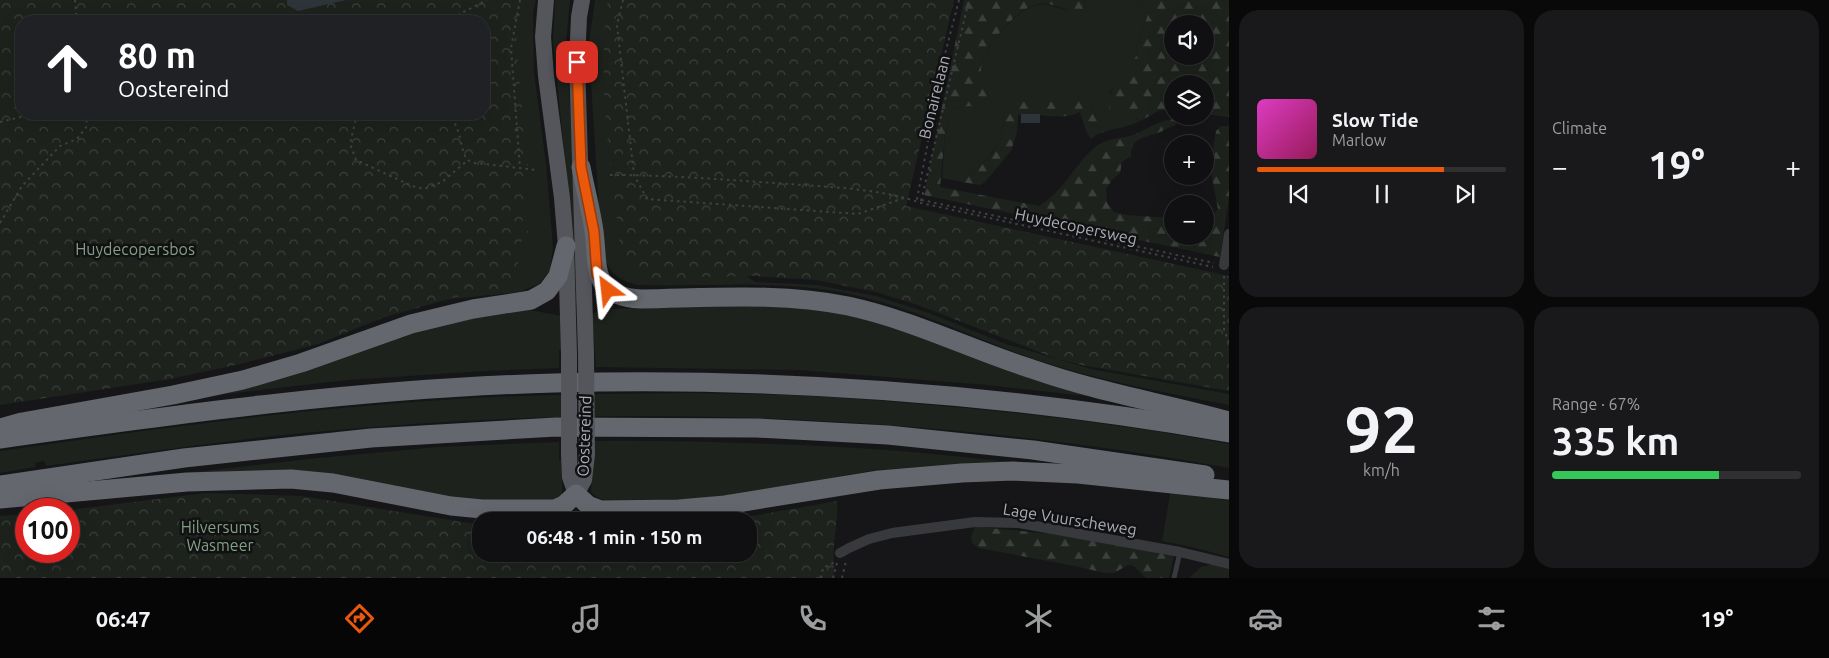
<!DOCTYPE html>
<html lang="en">
<head>
<meta charset="utf-8">
<style>
	:root { --surface:#101012; --page:#19191b; --text:#f1f3f6; --muted:#9c9d9f; --line:#303032; --accent:#ea580c }
	body { margin:0; font-family:Ubuntu,sans-serif; background:var(--page); color:var(--text); height:100vh; display:flex; flex-direction:column; font-size:19px; white-space:nowrap }
	* { box-sizing:border-box; margin:0 }
	p { font-size:16px; color:var(--muted) }
	.icon { flex:none; width:28px; height:28px; fill:none; stroke:currentColor; stroke-width:2; stroke-linecap:round; stroke-linejoin:round }
	.map { position:relative; flex:1; overflow:hidden }
	.panel { display:flex; flex-direction:column; gap:10px; padding:10px; background:#09090a; width:600px }
	.panel>* { flex:none }
	.guide { position:absolute; left:15px; top:15px; width:475px; height:105px; border-radius:20px; box-shadow:0 5px 20px #0002,0 0 0 1px var(--line); background:#202124; color:#fff; overflow:hidden }
	.tools { position:absolute; left:1164px; top:15px; display:grid; gap:10px }
	.tools a { display:grid; place-items:center; width:50px; height:50px; border-radius:50%; background:var(--surface); box-shadow:0 5px 20px #0002,0 0 0 1px var(--line); font-size:25px }
	.speed { position:absolute; left:15px; top:498px; display:flex; gap:10px; font-size:25px; font-weight:700; text-align:center }
	.speed>* { display:grid; place-content:center; width:65px; height:65px; border-radius:50%; background:var(--surface); box-shadow:0 5px 20px #0002,0 0 0 1px var(--line); line-height:1 }
	.speed .limit { border:8px solid #d22; background:#fff; color:#111 }
	.pin { position:absolute; display:grid; place-items:center; width:42px; height:42px; color:#fff; margin:-21px; border-radius:10px; box-shadow:0 2px 8px #0006 }
	.me { position:absolute; width:55px; margin:-28px; rotate:330deg; stroke-linejoin:round; filter:drop-shadow(0 0 4px #0008) }
	.turn { display:flex; align-items:center; gap:18px; height:105px; padding:0 20px; font-size:22px }
	.turn .icon { width:65px; height:65px; stroke-width:2.5 }
	.turn b { display:block; font-size:35px; line-height:42px }
	.big { font-size:38px; font-weight:600; line-height:1.1 }
	.panel .card { flex:1; display:flex; flex-direction:column; justify-content:center; gap:8px; min-width:0; padding:0 18px; border-radius:20px; background:var(--page) }
	.panel .dial { align-items:center; gap:0 }
	.dial b { font-size:65px; line-height:1 }
	.song { display:flex; align-items:center; gap:15px }
	.cover { width:60px; height:60px; border-radius:8px; background:linear-gradient(135deg,hsl(310 70% 55%),hsl(330 70% 35%)) }
	.played { height:5px; border-radius:2px; background:linear-gradient(90deg,var(--accent) 75%,var(--line) 75%) }
	.keys { display:flex; justify-content:space-around; direction:ltr }
	.heat { display:flex; justify-content:space-between; align-items:center; font-size:28px; direction:ltr }
	.charge { height:8px; border-radius:4px; background:linear-gradient(90deg,#34c759 67%,var(--line) 0) }
	.panel .tiles { flex:1; display:grid; gap:10px; grid-template-columns:repeat(2,1fr) }
	.trip { position:absolute; left:472px; top:512px; width:285px; height:50px; border-radius:20px; background:var(--surface); box-shadow:0 5px 20px #0002,0 0 0 1px var(--line); font-weight:600; line-height:50px; text-align:center }
	.tabs { display:flex; height:80px; justify-content:space-around; align-items:center; background:#060607; color:var(--muted) }
	.tabs .icon { width:35px; height:35px }
	.tabs .current { color:var(--accent) }
	.tabs b { font-size:22px; color:var(--text) }
	main { display:flex; flex:1; min-height:0 }
	.map>svg:first-child { display:block }
	.grass { fill:#1d221d }
	.forest { fill:url(#forest-firs); fill-rule:evenodd }
	.park { fill:url(#park-crowns); fill-rule:evenodd }
	.water { fill:#2e353a }
	.lines { fill:none; stroke-linecap:round; stroke-linejoin:round }
	.path { stroke:#3e4043; stroke-width:2; stroke-dasharray:2.5 4; stroke-linecap:butt }
	.lane { stroke:#38393c; stroke-width:5 }
	.street { stroke:#38393c; stroke-width:10 }
	.primary { stroke:#54565b; stroke-width:16 }
	.highway { stroke:#64676d; stroke-width:19 }
	.primary-bridge { stroke:#54565b; stroke-width:16 }
	.route-casing { stroke:#983908; stroke-width:12 }
	.route { stroke:#ea580c; stroke-width:9 }
	.labels { text-anchor:middle; stroke-width:5; stroke-linejoin:round; paint-order:stroke }
	.street-label { font-size:16px; fill:#aaaeb6; stroke:#111113 }
	.park-label { font-size:16px; fill:#839f83; stroke:#111113 }
</style>
</head>
<body>
<main>
<div class="map">
<svg width="1229" height="578" viewBox="0 0 1229 578">
	<defs>
		<pattern id="forest-firs" width="22" height="20" patternUnits="userSpaceOnUse" patternTransform="scale(1.25)"><rect width="22" height="20" fill="#1d221d"/><path d="M5 1l3.5 6h-7zM16 11l3.5 6h-7z" fill="#3b403c"/></pattern>
		<pattern id="park-crowns" width="20" height="18" patternUnits="userSpaceOnUse" patternTransform="scale(1.25)"><rect width="20" height="18" fill="#1d221d"/><path d="M2 6a3 3 0 1 1 6 0M12 15a3 3 0 1 1 6 0" fill="none" stroke="#3b403c"/></pattern>
	</defs>
	<rect width="100%" height="100%" fill="#161618"/>
	<g class="grass">
		<path d="M 417,0 L 536,0 L 533,12 L 534,72 L 546,164 L 553,247 L 550,271 L 539,284 L 519,292 L 444,300 L 491,253 L 484,21 Z"/>
		<path d="M 555,0 L 570,0 L 566,43 L 577,223 L 579,304 L 574,303 L 571,224 L 553,40 Z"/>
		<path d="M 595,0 L 613,0 L 612,172 L 610,176 L 755,282 L 817,285 L 876,296 L 929,313 L 1003,343 L 1091,369 L 1229,394 L 1229,405 C 1163,392 1095,380 1031,358 C 969,336 910,306 845,293 C 778,280 707,287 638,285 C 610,279 606,267 601,240 L 590,66 L 589,42 Z"/>
		<path d="M 1084,0 L 1138,0 L 1149,12 L 1136,46 L 1137,55 L 1109,93 L 1140,121 C 1129,127 1116,128 1104,132 L 1099,125 L 1092,104 L 1079,96 L 1070,102 L 1004,109 C 1004,120 1004,134 998,144 C 990,158 974,172 962,182 L 942,178 L 945,134 L 951,109 L 970,106 L 982,111 L 990,111 L 993,106 C 989,96 982,83 981,73 C 980,50 1016,9 1037,5 C 1048,2 1057,9 1067,10 C 1073,10 1080,9 1086,8 Z"/>
		<path d="M 789,305 L 868,317 L 1104,398 L 987,385 L 799,370 L 596,367 L 592,314 L 605,309 Z"/>
		<path d="M 524,309 L 562,316 L 562,350 L 559,350 L 559,368 L 484,371 L 348,380 L 192,398 L 412,328 Z"/>
		<path d="M 692,393 C 737,394 783,394 828,397 C 962,406 1097,419 1229,444 L 1229,468 C 935,415 634,403 337,430 C 240,438 143,453 46,466 L 44,461 L 35,463 L 35,467 L 0,473 L 0,451 C 152,429 304,408 458,399 C 536,394 614,394 692,393 Z"/>
		<path d="M 595,441 C 693,440 791,444 888,450 C 933,453 977,459 1021,463 L 966,468 L 923,467 L 876,470 L 740,494 L 672,501 L 604,501 L 594,495 L 591,492 L 593,457 L 595,456 Z"/>
		<path d="M 559,442 L 559,460 L 562,460 L 562,495 L 549,502 L 454,500 L 353,480 L 135,479 L 318,458 L 438,447 Z"/>
		<path d="M 1171,489 L 1229,501 L 1229,557 L 1192,547 L 1162,541 Z"/>
		<path d="M 1213,564 L 1229,568 L 1229,578 L 1189,578 L 1201,567 Z"/>
	</g>
	<g class="forest">
		<path d="M 964,0 L 1084,0 L 1086,8 C 1069,17 1055,1 1038,4 C 1016,8 980,50 981,73 C 982,83 989,96 993,106 L 990,111 L 982,111 L 970,106 L 951,109 L 945,134 L 940,187 L 1039,206 C 1065,191 1075,162 1098,145 C 1110,137 1126,139 1138,133 C 1151,127 1163,118 1177,119 L 1175,126 C 1168,127 1165,130 1160,132 C 1145,138 1131,137 1131,156 L 1122,162 L 1120,173 L 1113,179 L 1106,189 L 1107,203 L 1114,212 L 1127,215 L 1172,218 L 1172,236 L 1205,236 L 1205,224 L 1218,209 L 1210,167 L 1216,131 L 1221,126 L 1229,126 L 1229,198 L 1220,257 L 924,195 Z"/>
		<path d="M 1138,0 L 1229,0 L 1229,117 L 1205,114 L 1205,84 L 1172,84 L 1172,109 L 1158,111 L 1140,121 L 1132,114 L 1112,113 C 1099,95 1127,70 1137,55 L 1136,46 L 1149,12 ZM 1172,24 L 1205,24 L 1205,56 L 1172,56 Z"/>
		<path d="M 1079,96 L 1088,97 C 1095,108 1096,121 1104,132 L 1096,135 L 1091,139 L 1086,131 L 1080,112 C 1063,122 1038,112 1018,115 L 1017,132 L 1011,151 L 985,182 L 980,185 L 962,182 C 974,172 991,158 998,144 C 1004,134 1004,120 1004,109 C 1006,106 1010,102 1013,101 C 1036,92 1055,111 1079,96 Z"/>
		<path d="M 979,527 L 1052,534 L 1174,555 L 1169,578 L 1146,578 L 1134,566 L 1128,565 L 1114,573 L 1105,573 L 1075,566 L 979,548 L 972,543 L 971,537 L 975,528 Z"/>
	</g>
	<g class="park">
		<path d="M 0,0 L 522,0 L 516,41 L 527,164 L 535,166 L 539,170 L 534,174 L 527,175 L 522,227 L 529,232 L 522,238 L 514,291 L 455,297 L 382,318 L 318,344 L 240,364 L 170,379 L 0,405 ZM 21,21 L 484,21 L 484,114 L 21,114 Z"/>
		<path d="M 608,0 L 954,0 L 906,206 L 1229,276 L 1229,391 L 1082,365 L 1057,359 L 918,305 L 876,292 L 816,280 L 753,276 L 643,279 L 634,274 L 622,262 C 614,189 601,115 604,42 C 604,28 606,14 608,0 Z"/>
		<path d="M 206,493 L 301,496 L 481,525 L 481,554 L 749,554 L 749,521 L 696,521 L 735,519 L 837,501 C 838,517 835,531 834,546 C 833,557 835,567 833,578 L 0,578 L 0,516 L 26,514 L 26,551 L 69,551 L 69,510 Z"/>
	</g>
	<g class="water">
		<path d="M 287,0 L 346,0 L 298,11 L 287,5 Z"/>
		<rect x="1021" y="114" width="19" height="9"/>
	</g>
	<g class="lines">
		<g class="path">
			<path d="M 75,0 L 77,21"/>
			<path d="M 520,0 L 511,48 L 520,168"/>
			<path d="M 623,0 L 617,25 L 633,166 L 634,175 L 647,199 L 858,214 L 904,198"/>
			<path d="M 959,0 L 945,54 L 917,199 L 1214,263"/>
			<path d="M 439,21 L 454,17 L 487,0"/>
			<path d="M 357,114 L 350,144 L 356,160 L 412,186 L 424,189 L 442,182 L 468,160"/>
			<path d="M 416,114 L 418,114"/>
			<path d="M 446,114 C 463,125 459,152 468,160 C 470,162 473,162 475,163 L 537,170"/>
			<path d="M 0,122 L 33,114"/>
			<path d="M 610,175 C 670,175 729,180 789,184 C 830,187 883,189 921,203 L 1213,267"/>
			<path d="M 921,201 L 969,0"/>
			<path d="M 0,223 L 22,186 L 60,146 L 77,139 L 87,126 L 86,114"/>
			<path d="M 1224,276 L 1224,329 L 1229,343"/>
			<path d="M 821,578 L 823,568 L 835,562"/>
			<path d="M 833,578 L 837,563"/>
			<path d="M 842,578 L 846,561"/>
		</g>
		<path class="lane" d="M 1174,578 L 1180,552"/>
		<g class="street">
			<path d="M 1224,265 L 1229,234"/>
			<path d="M 840,553 L 849,548 L 869,539 L 892,533 L 975,522 L 1019,523 L 1180,552 L 1229,564"/>
		</g>
		<g class="primary">
			<path d="M 546,0 L 543,37 L 546,76 L 562,198 L 566,246 L 569,354"/>
			<path d="M 582,0 L 579,17 L 577,62 L 586,354"/>
			<path d="M 569,454 L 570,477 L 576,494"/>
			<path d="M 576,494 L 584,480 L 587,454"/>
		</g>
		<g class="highway">
			<path d="M 581,167 C 585,188 591,210 594,231 C 599,269 590,296 641,299 C 709,298 781,292 848,306 C 913,320 972,350 1035,370 C 1098,392 1164,403 1229,421"/>
			<path d="M 0,428 L 22,422 L 173,395 L 243,380 L 301,363 L 411,324 L 473,309 L 531,300 L 547,291 L 558,276 L 566,246"/>
			<path d="M 0,439 C 184,413 369,388 555,383 C 781,377 1006,394 1229,433"/>
			<path d="M 0,485 L 184,458 L 371,438 L 556,427 L 757,428 L 888,435 L 1033,450 L 1205,475"/>
			<path d="M 0,499 L 187,482 L 291,479 L 333,483 L 451,506 L 482,509 L 555,509 L 564,505 L 576,494 L 588,505 L 601,510 L 679,509 L 725,505 L 879,480 L 962,473 L 1013,471 L 1078,474 L 1229,490"/>
		</g>
		<g class="primary-bridge">
			<path d="M 569,354 L 569,454"/>
			<path d="M 586,354 L 587,454"/>
		</g>
	</g>
	<g class="lines">
		<g class="route-casing">
			<path id="route" d="M 577,62 L 581,167 L 594,232 L 597,274 L 608,290"/>
		</g>
		<use href="#route" class="route"/>
	</g>
	<g class="labels">
		<g class="street-label">
			<text transform="translate(934 97) rotate(-76)" y="6">Bonairelaan</text>
			<text transform="translate(1076 226) rotate(12)" y="6">Huydecopersweg</text>
			<text transform="translate(584 436) rotate(-88)" y="6">Oostereind</text>
			<text transform="translate(1070 519) rotate(9)" y="6">Lage Vuurscheweg</text>
		</g>
		<g class="park-label">
			<text x="135" y="255">Huydecopersbos</text>
			<text x="220" y="533">Hilversums<tspan x="220" dy="18">Wasmeer</tspan></text>
		</g>
	</g>
</svg>
<div class="tools">
<a><svg class="icon" aria-label="sound" viewBox="0 0 24 24"><path d="M4 9h4l5-4v14l-5-4H4zM17 9q2 3 0 6"/></svg></a>
<a><svg class="icon" aria-label="layers" viewBox="0 0 24 24"><path d="M12 4l9 5-9 5-9-5zM3 14l9 5 9-5"/></svg></a>
<a>+</a>
<a>−</a>
</div>
<div class="speed"><div class="limit">100</div></div>
<div class="pin" style="left:577px;top:62px;background:#d93025"><svg class="icon" aria-label="arrive" viewBox="0 0 24 24"><path d="M6 21V4h12l-3 4 3 4H6"/></svg></div>
<svg class="me" style="left:608px;top:290px" viewBox="-20 -20 40 40"><path d="M0-17L14 15 0 8-14 15z" fill="#ea580c" stroke="#fff" stroke-width="4"/></svg>
<div class="trip">06:48 · 1 min · 150 m</div>
<div class="guide">
<div class="turn"><svg class="icon" aria-label="ahead" viewBox="0 0 24 24"><path d="M12 20V5M6 11l6-6 6 6"/></svg><div><b>80 m</b>Oostereind</div></div>
</div>
</div>
<section class="panel">
<div class="tiles">
<div class="card">
<div class="song"><i class="cover"></i><div><b>Slow Tide</b><p>Marlow</p></div></div>
<div class="played"></div>
<div class="keys"><svg class="icon" aria-label="previous" viewBox="0 0 24 24"><path d="M18 5L8 12l10 7zM5 5v14"/></svg><svg class="icon" aria-label="pause" viewBox="0 0 24 24"><path d="M8 5v14M16 5v14"/></svg><svg class="icon" aria-label="next" viewBox="0 0 24 24"><path d="M6 5l10 7-10 7zM19 5v14"/></svg></div>
</div>
<div class="card"><p>Climate</p>
<div class="heat"><a>−</a><b class="big">19°</b><a>+</a></div>
</div>
<div class="card dial"><b>92</b><p>km/h</p></div>
<div class="card"><p>Range · 67%</p><b class="big">335 km</b><div class="charge"></div></div>
</div>
</section>
</main>
<nav class="tabs">
<b>06:47</b>
<svg class="icon current" aria-label="directions" viewBox="0 0 24 24"><path d="M12 3l9 9-9 9-9-9zM9 14v-3h6M13 9l2 2-2 2"/></svg>
<svg class="icon" aria-label="music" viewBox="0 0 24 24"><path d="M9 18V5l10-2v13"/><circle cx="6" cy="18" r="3"/><circle cx="16" cy="16" r="3"/></svg>
<svg class="icon" aria-label="phone" viewBox="0 0 24 24"><path d="M5 4h4l2 5-3 2q2 4 5 5l2-3 5 2v4C11 20 4 13 5 4z"/></svg>
<svg class="icon" aria-label="climate" viewBox="0 0 24 24"><path d="M12 3v18M4 7l16 10M4 17L20 7"/></svg>
<svg class="icon" aria-label="car" viewBox="0 0 24 24"><path d="M5 17H2v-5l4-1 3-4h7l3 4 3 1v5h-3M9 17h6M6 11h13"/><circle cx="7" cy="17" r="2"/><circle cx="17" cy="17" r="2"/></svg>
<svg class="icon" aria-label="filters" viewBox="0 0 24 24"><path d="M4 7h16M4 17h16"/><circle cx="9" cy="7" r="2"/><circle cx="15" cy="17" r="2"/></svg>
<b>19°</b>
</nav>
</body>
</html>
